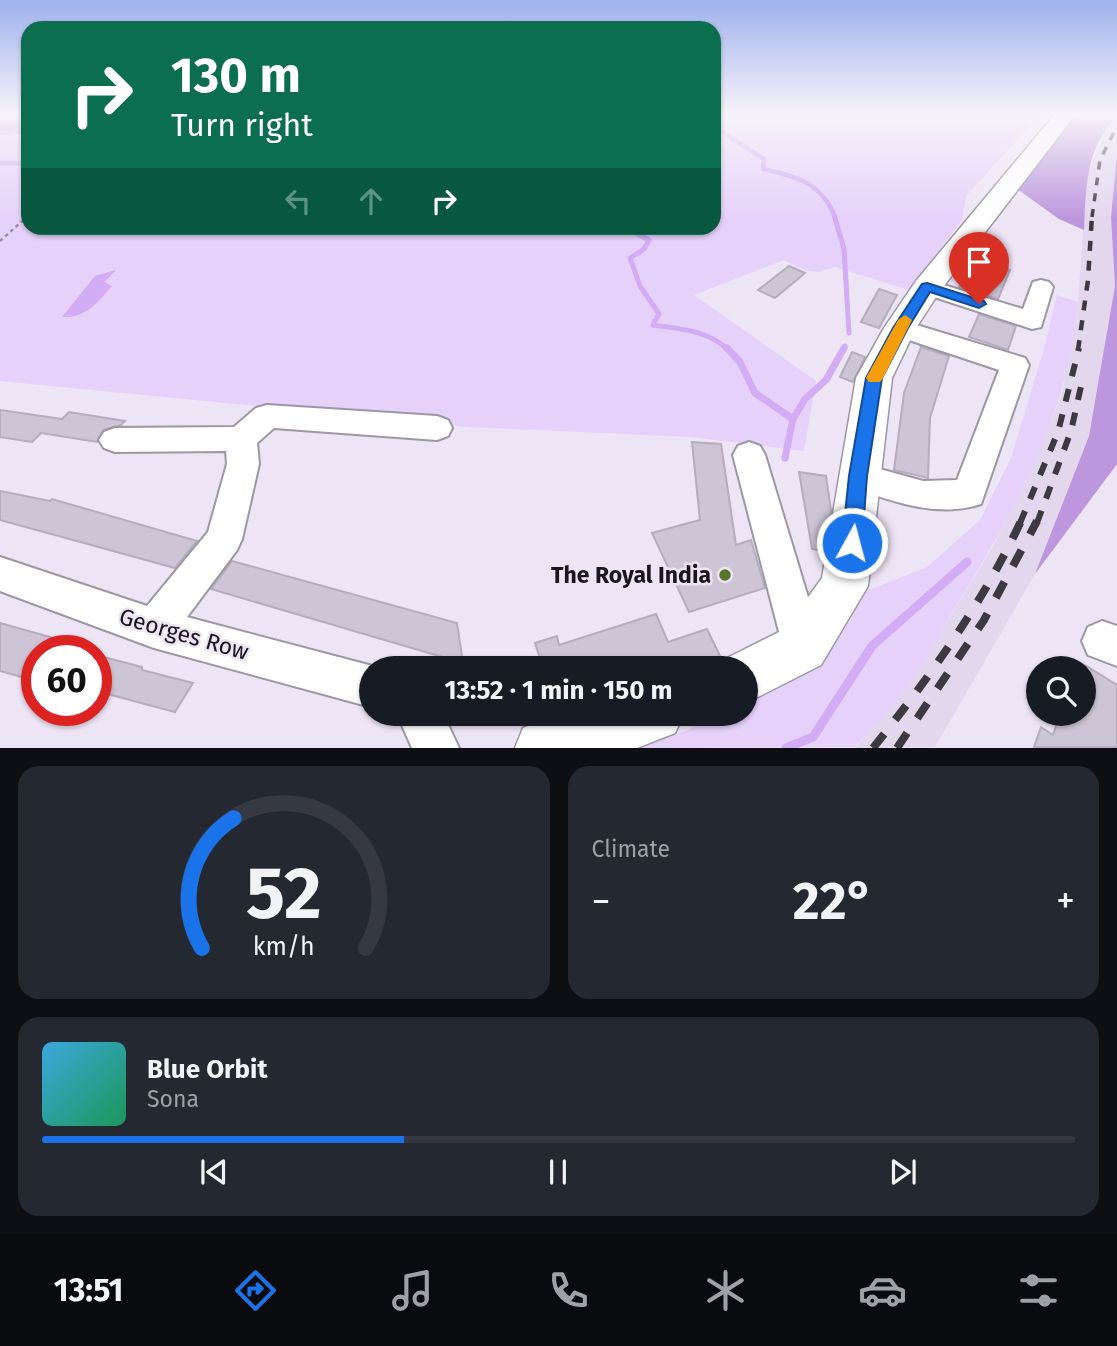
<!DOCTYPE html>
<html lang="en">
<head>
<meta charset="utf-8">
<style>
	:root { --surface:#171b24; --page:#242831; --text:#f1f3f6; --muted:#9ea1a6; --line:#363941; --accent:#1a73e8 }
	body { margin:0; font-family:"Fira Sans",sans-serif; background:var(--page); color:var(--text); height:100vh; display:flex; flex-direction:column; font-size:26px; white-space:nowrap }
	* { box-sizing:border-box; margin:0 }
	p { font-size:23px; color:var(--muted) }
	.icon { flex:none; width:38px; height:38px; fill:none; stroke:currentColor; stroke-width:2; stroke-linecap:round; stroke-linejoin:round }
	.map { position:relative; height:748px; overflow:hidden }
	.drawer { display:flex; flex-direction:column; gap:18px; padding:18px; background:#0d0f14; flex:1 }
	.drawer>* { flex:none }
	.hud { position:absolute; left:21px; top:21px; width:700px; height:214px; border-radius:21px; box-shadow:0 2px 5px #0004; background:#0b6e4f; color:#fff; overflow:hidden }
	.fabs { position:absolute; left:1026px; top:656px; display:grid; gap:14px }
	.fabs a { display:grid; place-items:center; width:70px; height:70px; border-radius:50%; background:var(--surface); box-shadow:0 2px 5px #0004; font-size:35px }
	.speed { position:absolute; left:21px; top:635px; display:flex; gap:14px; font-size:35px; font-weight:700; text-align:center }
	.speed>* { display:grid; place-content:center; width:91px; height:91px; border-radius:50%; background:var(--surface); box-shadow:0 2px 5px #0004; line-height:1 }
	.speed .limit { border:10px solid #d22; background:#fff; color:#111 }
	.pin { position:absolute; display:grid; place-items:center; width:60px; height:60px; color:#fff; margin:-72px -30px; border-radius:50% 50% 50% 0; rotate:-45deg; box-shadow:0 0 7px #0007 }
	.pin .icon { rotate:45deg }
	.me { position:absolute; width:77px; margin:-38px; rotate:7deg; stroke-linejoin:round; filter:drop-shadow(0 0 5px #0008) }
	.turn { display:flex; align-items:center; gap:24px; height:147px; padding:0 35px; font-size:32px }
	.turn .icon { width:91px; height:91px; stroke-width:2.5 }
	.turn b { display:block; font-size:49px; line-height:60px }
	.lanes { display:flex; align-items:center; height:66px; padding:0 35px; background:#0003; justify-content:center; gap:35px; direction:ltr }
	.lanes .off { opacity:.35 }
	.big { font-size:52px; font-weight:700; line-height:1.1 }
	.drawer .widget { flex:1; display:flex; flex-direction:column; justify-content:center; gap:10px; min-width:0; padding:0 24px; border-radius:21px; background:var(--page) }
	.drawer .dial { align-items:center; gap:0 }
	.dial svg { height:182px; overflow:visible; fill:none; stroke:var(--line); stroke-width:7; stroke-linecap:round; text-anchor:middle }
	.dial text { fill:var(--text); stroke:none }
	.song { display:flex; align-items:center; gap:21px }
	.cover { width:84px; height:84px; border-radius:10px; background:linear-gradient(135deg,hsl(200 70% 55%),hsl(150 70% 35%)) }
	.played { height:7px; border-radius:4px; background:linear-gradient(90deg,var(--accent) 35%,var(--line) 35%) }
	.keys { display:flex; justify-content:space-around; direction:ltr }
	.heat { display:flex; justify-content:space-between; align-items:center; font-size:38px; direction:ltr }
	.drawer .tiles { flex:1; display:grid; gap:18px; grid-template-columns:1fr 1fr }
	.widget:last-child { grid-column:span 2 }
	.trip { position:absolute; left:359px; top:656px; width:399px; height:70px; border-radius:35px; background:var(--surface); box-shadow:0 2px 5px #0004; font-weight:700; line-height:70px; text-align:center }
	.menu { display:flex; height:112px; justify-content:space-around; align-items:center; background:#090b0e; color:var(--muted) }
	.menu .icon { width:49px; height:49px }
	.menu .selected { color:var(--accent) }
	.menu b { font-size:32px; color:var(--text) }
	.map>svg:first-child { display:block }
	.built { fill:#e3d7ee }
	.green { fill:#e6d1fa }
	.forest { fill:#bc97dd }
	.water { fill:#d2acf4 }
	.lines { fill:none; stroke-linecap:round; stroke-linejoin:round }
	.stream-far3 { stroke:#d2acf4; stroke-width:4.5 }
	.stream-far2 { stroke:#d2acf4; stroke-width:5 }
	.stream-far1 { stroke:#d2acf4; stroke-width:7 }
	.stream { stroke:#d2acf4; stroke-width:9 }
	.building { fill:#cdc5d5; stroke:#b5adbd; stroke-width:2 }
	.minor-casing { stroke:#9d96a5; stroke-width:4 }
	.major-casing { stroke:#9d96a5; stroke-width:3 }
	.path { stroke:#96909c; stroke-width:2.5; stroke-dasharray:3.5 3.5; stroke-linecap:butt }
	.minor { fill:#fff; fill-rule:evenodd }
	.major { fill:#fff; fill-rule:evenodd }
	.rail-far3 { stroke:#3d3941; stroke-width:3.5; stroke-dasharray:8 8; stroke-linecap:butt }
	.rail-far2 { stroke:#3d3941; stroke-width:4.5; stroke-dasharray:10 10; stroke-linecap:butt }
	.rail-far1 { stroke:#3d3941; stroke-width:6; stroke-dasharray:13 13; stroke-linecap:butt }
	.rail { stroke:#3d3941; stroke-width:8; stroke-dasharray:18 18; stroke-linecap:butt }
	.route { fill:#1a73e8; stroke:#114b97; stroke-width:2 }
	.slow { fill:#f59e0b }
	.poi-dot { fill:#57742a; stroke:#ede4f5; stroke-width:2.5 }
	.labels { text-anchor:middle; stroke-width:5; stroke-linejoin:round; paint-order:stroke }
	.near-poi-label { font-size:23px; font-weight:bold; fill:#19161c; stroke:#ede4f5; text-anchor:end }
	.near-street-label { font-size:23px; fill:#19161c; stroke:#ede4f5 }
</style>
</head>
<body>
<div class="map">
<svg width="1117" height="748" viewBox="0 0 1117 748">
	<rect width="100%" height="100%" fill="#ede4f5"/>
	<path class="built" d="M 1117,118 L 1117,153 L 1111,217 L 1115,286 L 1100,376 L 1089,436 L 1035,574 L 935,747 L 855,748 L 905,690 L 992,548 L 1030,472 L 1062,394 L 1077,316 L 1087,177 L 1103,135 Z"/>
	<g class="green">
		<path d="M 714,114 L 1041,114 L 966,196 L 962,220 L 909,290 L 835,267 L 819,272 L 807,271 L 784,260 L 694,295 L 816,381 L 804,451 L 691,437 L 469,427 L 0,381 L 0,135 L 28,133 L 28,228 L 714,228 Z"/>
		<path d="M 1057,295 L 1078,302 C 1069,416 1010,519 951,614 C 936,640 922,668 904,691 C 889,711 871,729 855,747 L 634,748 L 686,731 L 719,714 L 746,714 L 746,701 C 803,672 839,654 864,592 L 927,567 L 980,520 L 1011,458 L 1043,352 Z"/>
	</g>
	<g class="forest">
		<path d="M 0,114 L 28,114 L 28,133 L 0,135 Z"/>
		<path d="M 1073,114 L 1117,114 L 1117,118 C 1085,145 1086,192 1084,230 L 1059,219 L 1013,186 Z"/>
		<path d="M 1117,153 L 1117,464 L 1035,574 L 1089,436 L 1115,286 L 1111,217 Z"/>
	</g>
	<path class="water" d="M 116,270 L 104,282 L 112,286 C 97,303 86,318 62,317 L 95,276 Z"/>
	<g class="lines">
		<g class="stream-far3">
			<path d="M 714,127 L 764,159 L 763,169 C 796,176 822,183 835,217"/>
			<path d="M 0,133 L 28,131"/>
			<path d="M 0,163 L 28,163"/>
		</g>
		<g class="stream-far2">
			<path d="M 834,215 L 844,249 L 849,333"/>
			<path d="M 626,228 L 649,240 L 644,249 L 630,258 L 640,286 L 659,314 L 653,325 C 679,329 709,330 728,350"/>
			<path d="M 843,350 L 845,346"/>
		</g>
		<g class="stream-far1">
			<path d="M 727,348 L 740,362 L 755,393 L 793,419 L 785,458"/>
			<path d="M 793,419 L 805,399 L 826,380 L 844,348"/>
		</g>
		<path class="stream" d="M 786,748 L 813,737 L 872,646 L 967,562"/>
	</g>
	<g class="building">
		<path d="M 978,250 L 1003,257 L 999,266 L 1010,270 L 998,299 L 959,287 Z"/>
		<path d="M 789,266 L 805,273 L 775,298 L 758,290 Z"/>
		<path d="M 879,289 L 897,295 L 879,328 L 861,322 Z"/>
		<path d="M 979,314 L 1016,326 L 1008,350 L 969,337 Z"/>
		<path d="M 921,347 L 949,356 L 930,418 L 928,478 L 894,470 L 904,393 Z"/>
		<path d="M 852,352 L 865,357 L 853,382 L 840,377 Z"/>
		<path d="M 0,410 L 62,419 L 69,412 L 125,421 L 121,425 L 103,430 L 97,442 L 41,433 L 32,442 L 0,437 Z"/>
		<path d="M 692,442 L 721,444 L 736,545 L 751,540 L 765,588 L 689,612 L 652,533 L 700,520 Z"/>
		<path d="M 799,472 L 826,476 L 831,511 L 824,551 L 812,549 Z"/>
		<path d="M 0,491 L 50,501 L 52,499 L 197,541 L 175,568 L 0,520 Z"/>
		<path d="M 232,561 L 457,623 L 463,663 L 211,589 Z"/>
		<path d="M 656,614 L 668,642 L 707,629 L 723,662 L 704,668 L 680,668 L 677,663 L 660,668 L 543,668 L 535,643 L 557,636 L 559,645 Z"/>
		<path d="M 0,623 L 82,646 L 81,651 L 37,651 L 37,673 L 32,680 L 0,671 Z"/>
		<path d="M 96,655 L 142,667 L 142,670 L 193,683 L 175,712 L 96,691 Z"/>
		<path d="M 1083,664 L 1117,685 L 1117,747 L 1034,747 L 1041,727 L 1053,735 L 1060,714 L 1083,714 Z"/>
	</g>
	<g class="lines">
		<g class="minor-casing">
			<g id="minor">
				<path d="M 927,280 L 1023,309 L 1033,282 L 1041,280 L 1049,282 L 1053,287 L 1041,327 L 1032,329 L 919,292 L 915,287 L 919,282 Z"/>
				<path d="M 900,320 L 1025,358 L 1029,365 L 981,504 C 936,519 889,500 846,485 L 842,476 L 846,467 L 858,463 L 923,481 L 957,480 L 999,370 L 891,334 L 887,328 L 891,322 Z"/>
				<path d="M 267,405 L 437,416 L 448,420 L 452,428 L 448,436 L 437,440 L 274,428 L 257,443 L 259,464 L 242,539 L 237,550 L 187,617 L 380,668 L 371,668 L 371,707 L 154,648 L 0,591 L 0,557 L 147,606 L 208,532 L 227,464 L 226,451 L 115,452 L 104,448 L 99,440 L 104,432 L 115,428 L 234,427 L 256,408 Z"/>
				<path d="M 749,442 L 760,446 L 765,455 L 823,647 L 817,661 L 803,667 L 789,661 L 783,647 L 733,455 L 738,446 Z"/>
				<path d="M 1102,621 L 1117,626 L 1117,666 L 1088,655 L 1082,641 L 1088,627 Z"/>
				<path d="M 397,714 L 443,714 L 459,748 L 412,748 Z"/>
			</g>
		</g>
		<g class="major-casing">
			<g id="major">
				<path d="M 1055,114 L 1076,114 L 940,291 L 916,328 L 892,378 L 868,586 L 821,665 L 746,703 L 746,668 L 723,668 L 727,658 L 785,629 L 822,578 L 856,378 L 884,328 L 916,281 Z"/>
				<path d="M 562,714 L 684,714 L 675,733 L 637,748 L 515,748 L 523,728 Z"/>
			</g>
		</g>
		<path class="path" d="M 0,241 L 28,216"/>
		<use href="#minor" class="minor"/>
		<use href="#major" class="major"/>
		<path class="rail-far3" d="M 1092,217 L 1100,160 L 1117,126"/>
		<path class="rail-far2" d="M 1078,350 L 1088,280 L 1092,215"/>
		<g class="rail-far1">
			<path d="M 1020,523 L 1058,432 L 1079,348"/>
			<path d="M 1037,523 L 1071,431 L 1082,382"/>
		</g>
		<g class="rail">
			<path d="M 873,748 C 929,678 983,603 1021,521"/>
			<path d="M 897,748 L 984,620 L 1037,521"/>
		</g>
	</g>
	<linearGradient id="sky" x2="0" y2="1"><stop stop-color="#9fb1ed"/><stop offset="0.52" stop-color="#f7f3fa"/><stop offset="1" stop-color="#f7f3fa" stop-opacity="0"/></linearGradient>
	<rect width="1117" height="219" fill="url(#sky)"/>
	<path class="route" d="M 927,283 L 984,301 L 986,304 L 979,308 L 930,292 L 908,328 L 882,378 L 867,476 L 862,543 L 859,549 L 852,552 L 845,549 L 842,543 L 849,476 L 866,378 L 893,328 L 922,284 Z"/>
	<path class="slow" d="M 905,315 L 912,320 L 883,378 L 880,382 L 869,382 L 866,378 L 898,320 Z"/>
	<circle class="poi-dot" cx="725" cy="575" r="7"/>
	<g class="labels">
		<g class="near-poi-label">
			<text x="711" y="583">The Royal India</text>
		</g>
		<g class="near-street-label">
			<text transform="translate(184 634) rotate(16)" y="8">Georges Row</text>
		</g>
	</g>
</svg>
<div class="fabs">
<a><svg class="icon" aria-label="search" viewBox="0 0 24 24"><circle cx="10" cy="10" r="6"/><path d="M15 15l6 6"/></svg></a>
</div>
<div class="speed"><div class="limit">60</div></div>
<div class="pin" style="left:979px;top:304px;background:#d93025"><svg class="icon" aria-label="arrive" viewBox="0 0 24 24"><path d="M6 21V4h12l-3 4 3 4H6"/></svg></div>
<svg class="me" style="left:852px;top:543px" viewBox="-20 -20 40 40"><circle r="17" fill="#1a73e8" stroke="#fff" stroke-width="3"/><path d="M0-11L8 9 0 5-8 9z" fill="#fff"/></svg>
<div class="trip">13:52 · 1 min · 150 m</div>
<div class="hud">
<div class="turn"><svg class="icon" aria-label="right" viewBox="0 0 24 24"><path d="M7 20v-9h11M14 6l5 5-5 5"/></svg><div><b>130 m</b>Turn right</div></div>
<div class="lanes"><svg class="icon off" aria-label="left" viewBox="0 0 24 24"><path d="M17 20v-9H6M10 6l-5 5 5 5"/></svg><svg class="icon off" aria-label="ahead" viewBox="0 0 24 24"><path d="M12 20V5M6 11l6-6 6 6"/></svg><svg class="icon" aria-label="right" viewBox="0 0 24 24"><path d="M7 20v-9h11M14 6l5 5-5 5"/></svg></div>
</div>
</div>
<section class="drawer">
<div class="tiles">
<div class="widget dial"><svg viewBox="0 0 100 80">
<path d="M14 69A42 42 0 1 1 86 69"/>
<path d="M14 69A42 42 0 0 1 28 12" stroke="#1a73e8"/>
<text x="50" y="56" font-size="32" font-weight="700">52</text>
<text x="50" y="72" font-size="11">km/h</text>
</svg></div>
<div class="widget"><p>Climate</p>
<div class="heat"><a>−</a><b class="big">22°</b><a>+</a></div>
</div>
<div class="widget">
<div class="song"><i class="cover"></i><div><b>Blue Orbit</b><p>Sona</p></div></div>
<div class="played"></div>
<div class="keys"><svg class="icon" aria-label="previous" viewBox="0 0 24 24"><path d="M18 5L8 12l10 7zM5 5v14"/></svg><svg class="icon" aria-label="pause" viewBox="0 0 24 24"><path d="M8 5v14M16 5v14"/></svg><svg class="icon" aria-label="next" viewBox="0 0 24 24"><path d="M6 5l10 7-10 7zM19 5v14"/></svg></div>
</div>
</div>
</section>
<nav class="menu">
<b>13:51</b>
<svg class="icon selected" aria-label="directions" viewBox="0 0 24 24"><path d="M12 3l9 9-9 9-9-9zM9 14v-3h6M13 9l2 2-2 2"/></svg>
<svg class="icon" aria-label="music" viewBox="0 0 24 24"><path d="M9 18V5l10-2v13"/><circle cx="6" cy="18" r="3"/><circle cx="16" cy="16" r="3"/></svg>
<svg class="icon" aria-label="phone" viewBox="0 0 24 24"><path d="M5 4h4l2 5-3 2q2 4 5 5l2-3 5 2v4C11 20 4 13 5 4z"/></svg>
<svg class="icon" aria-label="climate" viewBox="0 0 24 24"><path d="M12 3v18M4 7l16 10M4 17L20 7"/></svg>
<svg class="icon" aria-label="car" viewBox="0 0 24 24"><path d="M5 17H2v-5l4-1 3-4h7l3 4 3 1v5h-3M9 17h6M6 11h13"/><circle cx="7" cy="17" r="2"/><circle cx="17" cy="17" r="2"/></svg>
<svg class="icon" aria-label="filters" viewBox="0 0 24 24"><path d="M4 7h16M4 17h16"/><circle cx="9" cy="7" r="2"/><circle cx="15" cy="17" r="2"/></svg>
</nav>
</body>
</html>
